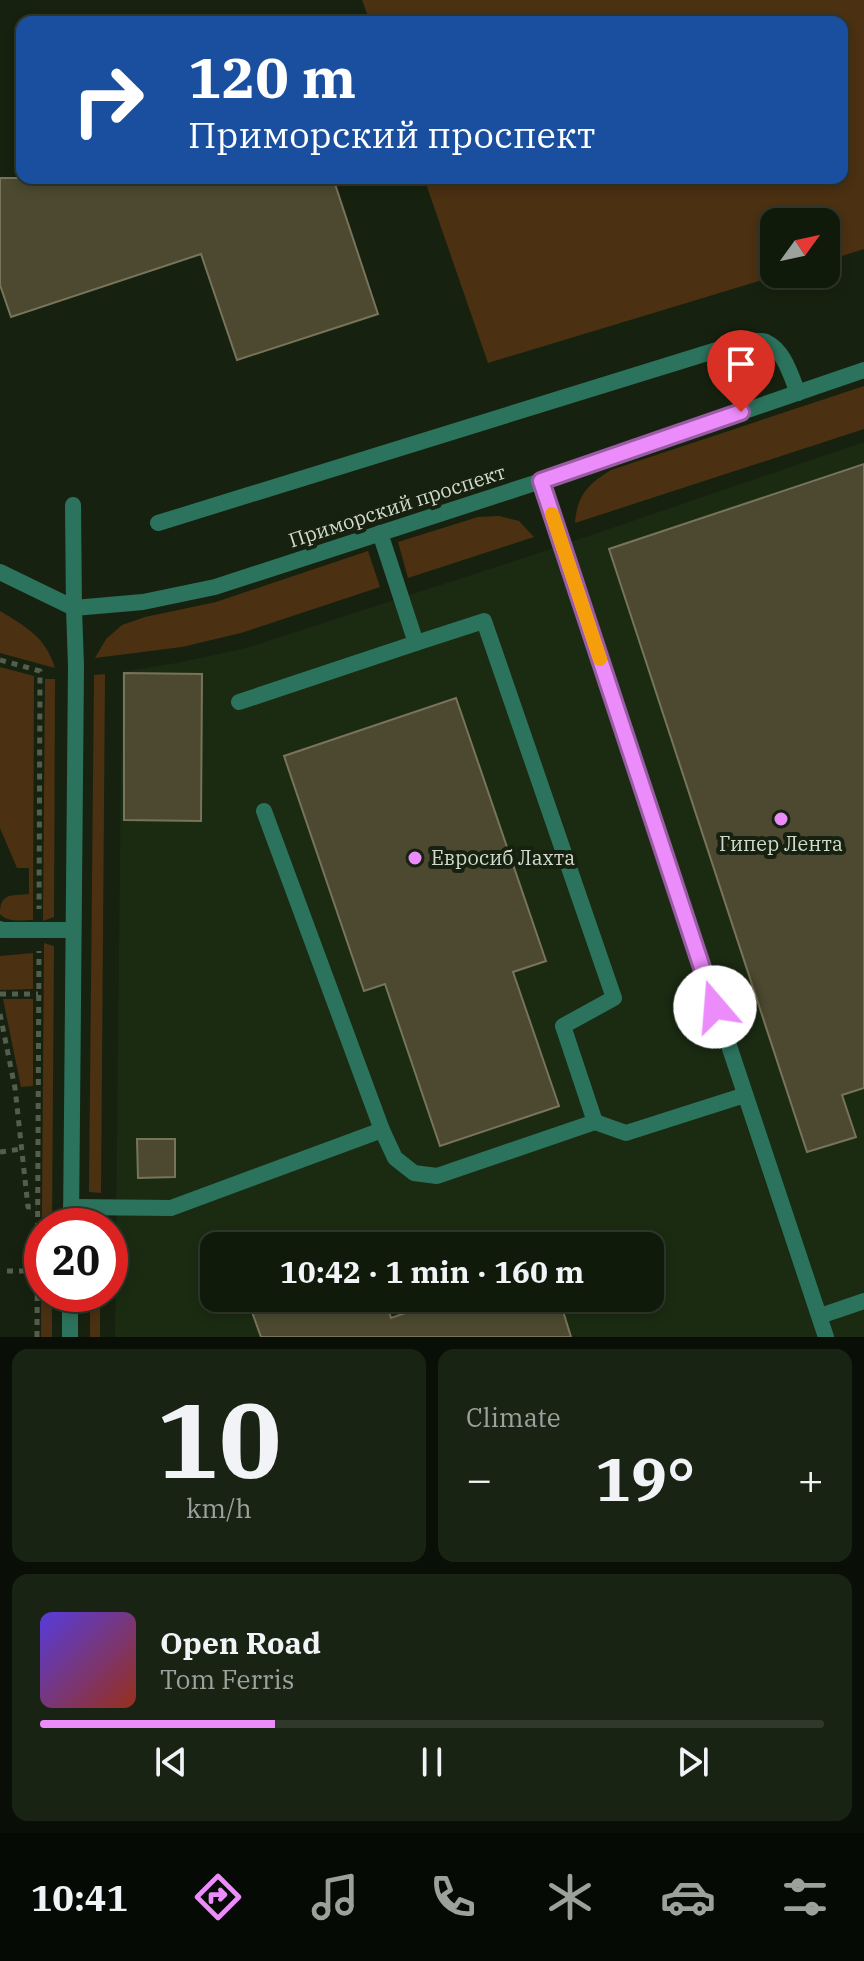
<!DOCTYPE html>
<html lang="en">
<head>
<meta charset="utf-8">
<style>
	:root { --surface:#101a0b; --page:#192314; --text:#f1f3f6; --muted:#9ca19d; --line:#30382c; --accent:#ec8cfb }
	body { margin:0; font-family:"IBM Plex Serif",serif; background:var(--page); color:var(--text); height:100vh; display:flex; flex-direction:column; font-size:30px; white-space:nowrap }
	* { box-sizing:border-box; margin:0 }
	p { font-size:26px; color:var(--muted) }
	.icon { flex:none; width:44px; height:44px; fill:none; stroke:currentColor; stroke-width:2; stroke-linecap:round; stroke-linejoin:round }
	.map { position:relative; height:1337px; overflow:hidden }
	.side { display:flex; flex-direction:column; gap:12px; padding:12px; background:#090e06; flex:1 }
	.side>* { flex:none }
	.hud { position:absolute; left:16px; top:16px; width:832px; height:168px; border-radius:16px; box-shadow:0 4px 12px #0003,0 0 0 2px var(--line); background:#1a4fa0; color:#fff; overflow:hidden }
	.needle { width:52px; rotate:57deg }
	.tools { position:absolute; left:760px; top:208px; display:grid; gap:16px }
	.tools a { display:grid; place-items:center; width:80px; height:80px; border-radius:16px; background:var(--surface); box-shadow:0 4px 12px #0003,0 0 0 2px var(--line); font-size:40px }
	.speed { position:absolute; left:24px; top:1208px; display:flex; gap:16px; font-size:40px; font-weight:700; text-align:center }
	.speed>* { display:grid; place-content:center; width:104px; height:104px; border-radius:50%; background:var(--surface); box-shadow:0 4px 12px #0003,0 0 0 2px var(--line); line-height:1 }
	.speed .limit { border:12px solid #d22; background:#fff; color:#111 }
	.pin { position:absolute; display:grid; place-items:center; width:68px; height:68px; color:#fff; margin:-82px -34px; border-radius:50% 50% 50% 0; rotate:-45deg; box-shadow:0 0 8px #0007 }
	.pin .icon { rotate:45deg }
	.me { position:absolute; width:88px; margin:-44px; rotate:342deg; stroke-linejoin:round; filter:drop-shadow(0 0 6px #0008) }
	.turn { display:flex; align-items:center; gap:28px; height:168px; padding:0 40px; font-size:36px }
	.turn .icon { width:104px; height:104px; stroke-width:2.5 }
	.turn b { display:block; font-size:56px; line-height:68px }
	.big { font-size:60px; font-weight:700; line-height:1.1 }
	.side .widget { flex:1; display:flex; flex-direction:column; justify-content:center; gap:12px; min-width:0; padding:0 28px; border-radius:16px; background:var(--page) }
	.side .dial { align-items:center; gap:0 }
	.dial b { font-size:104px; line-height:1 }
	.song { display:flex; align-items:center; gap:24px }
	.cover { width:96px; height:96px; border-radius:12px; background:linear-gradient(135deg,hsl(250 70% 55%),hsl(10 70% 35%)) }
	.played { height:8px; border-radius:4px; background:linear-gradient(90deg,var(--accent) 30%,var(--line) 30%) }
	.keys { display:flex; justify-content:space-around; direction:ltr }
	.heat { display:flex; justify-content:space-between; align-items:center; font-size:44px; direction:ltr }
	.side .tiles { flex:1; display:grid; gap:12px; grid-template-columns:1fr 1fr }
	.widget:last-child { grid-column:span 2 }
	.trip { position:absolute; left:200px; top:1232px; width:464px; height:80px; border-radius:16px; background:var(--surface); box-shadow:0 4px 12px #0003,0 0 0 2px var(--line); font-weight:700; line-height:80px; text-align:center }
	.tab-bar { display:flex; height:128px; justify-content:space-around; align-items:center; background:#060a04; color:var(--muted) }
	.tab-bar .icon { width:56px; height:56px }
	.tab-bar .selected { color:var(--accent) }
	.tab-bar b { font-size:36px; color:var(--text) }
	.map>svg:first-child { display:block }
	.built { fill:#1b2b12; fill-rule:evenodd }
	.green { fill:#4b3012 }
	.building { fill:#4c4930; stroke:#78745a; stroke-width:2 }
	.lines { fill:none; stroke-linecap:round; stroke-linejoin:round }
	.path { stroke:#535e4d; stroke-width:5; stroke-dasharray:6 6; stroke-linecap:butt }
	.service { stroke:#2c735d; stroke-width:16 }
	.minor { stroke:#2c735d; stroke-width:16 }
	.route-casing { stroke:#995ba3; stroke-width:20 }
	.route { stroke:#ec8cfb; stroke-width:14 }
	.slow { stroke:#f59e0b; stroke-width:14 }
	.poi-dot { fill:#ec8cfb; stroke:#16220f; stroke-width:3 }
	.labels { text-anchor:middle; stroke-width:8; stroke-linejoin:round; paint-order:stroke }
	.street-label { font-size:20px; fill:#d1dacd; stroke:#16220f }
	.poi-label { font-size:20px; fill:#d1dacd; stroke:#16220f }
</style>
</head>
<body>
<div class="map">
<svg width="864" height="1337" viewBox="0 0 864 1337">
	<rect width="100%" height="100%" fill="#16220f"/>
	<path class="built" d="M 864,442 L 864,1337 L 115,1337 L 122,672 L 182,662 L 246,648 L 524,558 ZM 214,1246 L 650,1246 L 650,1298 L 214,1298 Z"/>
	<g class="green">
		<path d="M 362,0 L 864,0 L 864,249 L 826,261 L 826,222 L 774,222 L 774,274 L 782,274 L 488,363 L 424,178 L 842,178 L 842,22 L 370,22 Z"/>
		<path d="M 864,386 L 864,429 L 575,523 C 577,495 588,484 611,470 Z"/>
		<path d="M 499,516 L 519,521 L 534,537 L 408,578 L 398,542 L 478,517 Z"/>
		<path d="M 368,551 L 380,587 L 241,633 L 182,647 L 95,658 L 106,639 L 122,625 L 145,617 L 216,602 Z"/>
		<path d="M 0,611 C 27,627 46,638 55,668 L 0,653 Z"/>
		<path d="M 0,667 L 34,676 L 33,920 C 22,920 8,923 0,914 C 0,892 12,896 29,894 L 29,868 L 17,868 L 0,828 Z"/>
		<path d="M 105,674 L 101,1193 L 89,1192 L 94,675 Z"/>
		<path d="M 45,679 L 55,679 L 54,917 L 43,921 Z"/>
		<path d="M 44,943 L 54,946 L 52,1226 L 42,1226 L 42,1294 L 52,1294 L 52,1337 L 41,1337 Z"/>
		<path d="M 33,953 L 33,989 L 0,990 L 0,956 Z"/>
		<path d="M 3,999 L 33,999 L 33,1086 L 21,1087 Z"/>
		<rect x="90" y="1294" width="10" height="43"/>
	</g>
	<g class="building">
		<path d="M 0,178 L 333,178 L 378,314 L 237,360 L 201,254 L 11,317 L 0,285 Z"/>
		<path d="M 864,464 L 864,1088 L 842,1095 L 856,1137 L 807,1152 L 609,549 Z"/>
		<path d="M 124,673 L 202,674 L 201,821 L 124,820 Z"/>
		<path d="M 456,698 L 546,961 L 513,972 L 559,1106 L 440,1146 L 385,984 L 364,991 L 284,756 Z"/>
		<path d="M 137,1139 L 175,1139 L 175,1177 L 138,1178 Z"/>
		<path d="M 247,1298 L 385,1298 L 391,1318 L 449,1298 L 559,1298 L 571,1337 L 261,1337 Z"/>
	</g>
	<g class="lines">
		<g class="path">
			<path d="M 0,660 L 40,671 L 39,909"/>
			<path d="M 0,994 L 38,994"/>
			<path d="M 0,1014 L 15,1088 L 28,1207 L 37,1207"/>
			<path d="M 0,1152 L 22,1149"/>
			<path d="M 7,1271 L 37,1271"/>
			<path d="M 37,1337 L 39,951"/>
		</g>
		<g class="service">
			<path d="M 541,481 L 826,1337"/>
			<path d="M 158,523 L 746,341 C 752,341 761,340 766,342 C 784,350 791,376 798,393"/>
			<path d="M 0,572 L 74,608 L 73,505"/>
			<path d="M 239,702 L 416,643"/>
			<path d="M 264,811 L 382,1130 L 395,1158 L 414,1173 L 437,1176 L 595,1122 L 563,1026 L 614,998 L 484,621 L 416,643 L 380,533"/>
			<path d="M 0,929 L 2,930 L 73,930"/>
			<path d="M 595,1122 L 626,1133 L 745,1095"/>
			<path d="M 71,1207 L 171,1208 L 382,1130"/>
			<path d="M 820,1316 L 864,1301"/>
		</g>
		<g class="minor">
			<path d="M 71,1226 L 76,666 L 74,608 L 143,602 L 215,587 L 541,481 L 864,370"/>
			<path d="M 70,1337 L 70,1294"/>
		</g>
	</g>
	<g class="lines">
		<g class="route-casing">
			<path id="route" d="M 715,1007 L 541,481 L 741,412"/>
		</g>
		<use href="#route" class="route"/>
		<path class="slow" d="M 552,514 L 600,659"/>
	</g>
	<g class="poi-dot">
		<circle cx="781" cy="819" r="8"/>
		<circle cx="415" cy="858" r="8"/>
	</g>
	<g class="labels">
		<g class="street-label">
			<text transform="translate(397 506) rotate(-18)" y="7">Приморский проспект</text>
		</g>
		<g class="poi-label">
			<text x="781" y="851">Гипер Лента</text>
			<text x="431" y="865" text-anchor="start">Евросиб Лахта</text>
		</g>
	</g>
</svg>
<div class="tools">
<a><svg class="needle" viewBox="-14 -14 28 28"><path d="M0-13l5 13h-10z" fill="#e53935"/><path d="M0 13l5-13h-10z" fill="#9ca19d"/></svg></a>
</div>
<div class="speed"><div class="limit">20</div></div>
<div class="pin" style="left:741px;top:412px;background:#d93025"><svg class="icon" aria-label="arrive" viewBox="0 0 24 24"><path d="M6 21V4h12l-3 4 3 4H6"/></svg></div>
<svg class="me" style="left:715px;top:1007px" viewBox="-20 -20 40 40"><circle r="19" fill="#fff"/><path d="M0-13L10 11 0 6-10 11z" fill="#ec8cfb"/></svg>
<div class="trip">10:42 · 1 min · 160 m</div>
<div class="hud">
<div class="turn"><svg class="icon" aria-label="right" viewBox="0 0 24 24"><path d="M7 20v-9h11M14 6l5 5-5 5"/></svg><div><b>120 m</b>Приморский проспект</div></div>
</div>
</div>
<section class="side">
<div class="tiles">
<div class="widget dial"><b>10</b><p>km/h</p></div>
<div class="widget"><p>Climate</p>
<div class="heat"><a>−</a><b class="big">19°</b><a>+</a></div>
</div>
<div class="widget">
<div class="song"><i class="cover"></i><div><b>Open Road</b><p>Tom Ferris</p></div></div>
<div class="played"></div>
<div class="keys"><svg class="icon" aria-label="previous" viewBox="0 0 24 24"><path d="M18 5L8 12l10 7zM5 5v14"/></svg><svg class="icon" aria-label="pause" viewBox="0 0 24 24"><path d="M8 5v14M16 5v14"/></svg><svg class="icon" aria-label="next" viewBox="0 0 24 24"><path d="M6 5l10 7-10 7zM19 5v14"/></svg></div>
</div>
</div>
</section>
<nav class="tab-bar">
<b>10:41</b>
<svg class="icon selected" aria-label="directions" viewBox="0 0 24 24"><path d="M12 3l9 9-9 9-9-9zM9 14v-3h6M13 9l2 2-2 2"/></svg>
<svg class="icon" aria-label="music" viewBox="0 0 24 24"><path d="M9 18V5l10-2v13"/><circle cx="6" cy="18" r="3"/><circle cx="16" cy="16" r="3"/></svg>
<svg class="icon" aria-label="phone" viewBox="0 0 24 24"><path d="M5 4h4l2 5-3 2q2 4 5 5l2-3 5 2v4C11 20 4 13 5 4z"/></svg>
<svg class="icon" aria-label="climate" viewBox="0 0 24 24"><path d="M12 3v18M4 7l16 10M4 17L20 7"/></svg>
<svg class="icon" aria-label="car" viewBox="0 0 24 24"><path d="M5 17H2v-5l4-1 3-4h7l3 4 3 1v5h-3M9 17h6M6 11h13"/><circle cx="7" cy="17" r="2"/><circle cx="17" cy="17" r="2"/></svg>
<svg class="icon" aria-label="filters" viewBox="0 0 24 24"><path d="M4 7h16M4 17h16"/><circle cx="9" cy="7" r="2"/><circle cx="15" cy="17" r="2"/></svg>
</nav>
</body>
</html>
